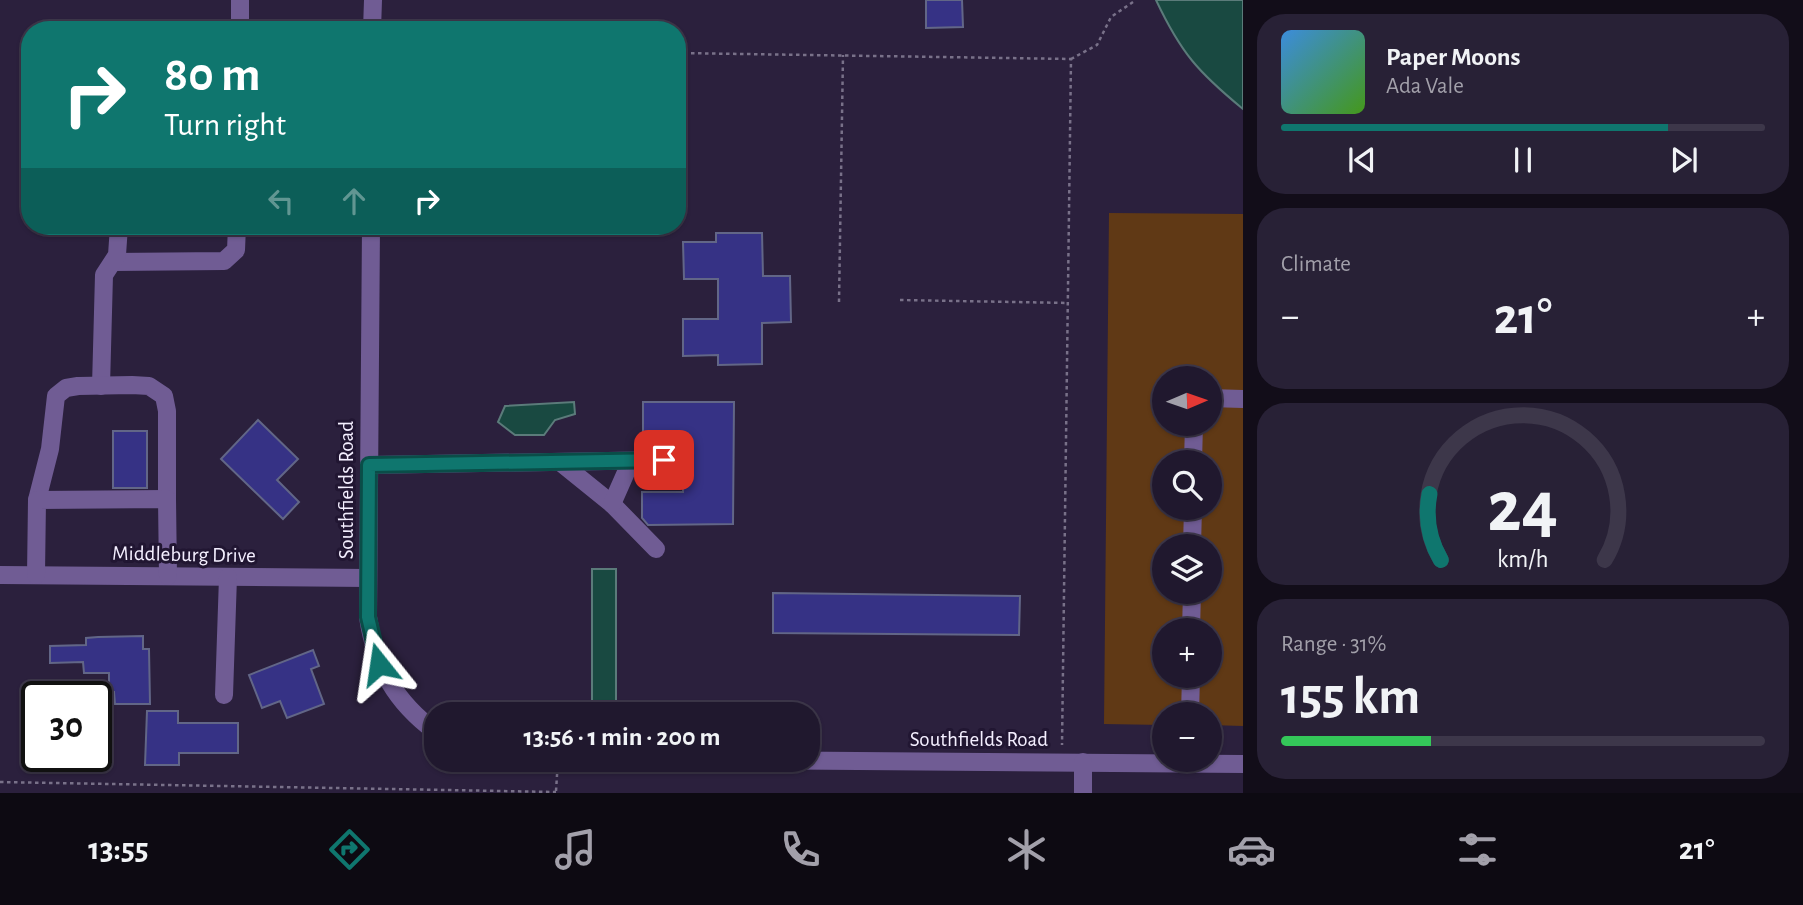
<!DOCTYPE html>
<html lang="en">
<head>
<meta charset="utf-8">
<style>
	:root { --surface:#20182e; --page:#282136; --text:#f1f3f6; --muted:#a2a0aa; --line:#3d374a; --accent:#0f766e }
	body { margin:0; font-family:"Alegreya Sans",sans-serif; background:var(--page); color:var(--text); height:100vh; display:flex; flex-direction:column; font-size:26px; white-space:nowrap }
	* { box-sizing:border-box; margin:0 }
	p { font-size:23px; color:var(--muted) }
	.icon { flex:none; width:38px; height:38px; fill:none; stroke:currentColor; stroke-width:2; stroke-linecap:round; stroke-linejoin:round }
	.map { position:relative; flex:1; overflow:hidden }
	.drawer { display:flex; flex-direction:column; gap:14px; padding:14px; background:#120d19; width:560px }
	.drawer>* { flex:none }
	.banner { position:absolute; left:21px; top:21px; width:665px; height:214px; border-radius:28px; box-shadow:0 2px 5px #0004,0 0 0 2px var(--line); background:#0f766e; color:#fff; overflow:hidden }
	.needle { width:46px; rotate:88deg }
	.fabs { position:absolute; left:1152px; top:366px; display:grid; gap:14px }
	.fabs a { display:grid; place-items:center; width:70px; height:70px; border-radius:50%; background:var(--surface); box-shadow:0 2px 5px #0004,0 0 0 2px var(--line); font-size:35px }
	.speed { position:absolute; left:21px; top:681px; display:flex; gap:14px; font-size:35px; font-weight:700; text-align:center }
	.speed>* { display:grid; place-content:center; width:91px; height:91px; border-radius:50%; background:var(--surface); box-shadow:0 2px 5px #0004,0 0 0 2px var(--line); line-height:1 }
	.speed .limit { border:4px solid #111; border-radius:10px; background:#fff; color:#111 }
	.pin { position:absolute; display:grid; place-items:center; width:60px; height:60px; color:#fff; margin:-30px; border-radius:14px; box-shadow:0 4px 10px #0006 }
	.me { position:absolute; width:77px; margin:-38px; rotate:345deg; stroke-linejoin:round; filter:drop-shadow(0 0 5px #0008) }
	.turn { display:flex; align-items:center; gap:24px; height:147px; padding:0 28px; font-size:32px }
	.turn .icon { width:91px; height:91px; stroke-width:2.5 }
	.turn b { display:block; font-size:49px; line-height:60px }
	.lanes { display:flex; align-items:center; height:66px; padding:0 28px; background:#0003; justify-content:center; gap:35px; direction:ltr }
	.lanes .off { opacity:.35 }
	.big { font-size:52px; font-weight:700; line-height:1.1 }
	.drawer .widget { flex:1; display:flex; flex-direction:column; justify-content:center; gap:10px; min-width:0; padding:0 24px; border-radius:28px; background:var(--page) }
	.drawer .dial { align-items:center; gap:0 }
	.dial svg { height:182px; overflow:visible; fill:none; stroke:var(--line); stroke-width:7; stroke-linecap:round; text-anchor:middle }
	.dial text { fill:var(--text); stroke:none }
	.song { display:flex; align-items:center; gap:21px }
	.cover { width:84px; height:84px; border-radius:10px; background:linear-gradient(135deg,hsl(210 70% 55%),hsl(100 70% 35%)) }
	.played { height:7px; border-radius:4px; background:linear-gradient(90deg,var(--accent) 80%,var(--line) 80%) }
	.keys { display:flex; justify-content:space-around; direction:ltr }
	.heat { display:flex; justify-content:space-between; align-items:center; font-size:38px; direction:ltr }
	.charge { height:10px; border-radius:5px; background:linear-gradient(90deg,#34c759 31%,var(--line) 0) }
	.trip { position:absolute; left:424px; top:702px; width:396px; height:70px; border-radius:28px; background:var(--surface); box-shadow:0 2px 5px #0004,0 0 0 2px var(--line); font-weight:700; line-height:70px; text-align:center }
	.tabs { display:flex; height:112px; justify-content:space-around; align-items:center; background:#0d0a12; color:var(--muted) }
	.tabs .icon { width:49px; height:49px }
	.tabs .active { color:var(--accent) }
	.tabs b { font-size:32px; color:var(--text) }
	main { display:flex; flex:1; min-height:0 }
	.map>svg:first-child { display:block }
	.green { fill:#603915; fill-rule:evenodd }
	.water { fill:#194941; stroke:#5b7b7a; stroke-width:2 }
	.building { fill:#363285; stroke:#626687; stroke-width:2 }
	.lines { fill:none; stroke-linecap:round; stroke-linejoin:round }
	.path { stroke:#797189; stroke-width:2.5; stroke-dasharray:3.5 3.5; stroke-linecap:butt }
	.minor { stroke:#705c94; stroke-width:18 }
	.route-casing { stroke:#0a4d48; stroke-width:18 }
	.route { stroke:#0f766e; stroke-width:12 }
	.labels { text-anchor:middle; stroke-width:6; stroke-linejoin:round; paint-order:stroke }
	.street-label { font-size:21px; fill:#f4efff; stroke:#211632 }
</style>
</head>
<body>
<main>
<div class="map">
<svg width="1243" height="793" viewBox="0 0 1243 793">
	<rect width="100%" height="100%" fill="#2b203d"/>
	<path class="green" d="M 1109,213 L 1243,214 L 1243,726 L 1209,725 L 1209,714 L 1164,714 L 1164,725 L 1104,724 ZM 1164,378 L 1209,378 L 1209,424 L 1164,424 ZM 1164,462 L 1209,462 L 1209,508 L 1164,508 ZM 1164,546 L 1209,546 L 1209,592 L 1164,592 ZM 1164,630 L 1209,630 L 1209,676 L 1164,676 Z"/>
	<g class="water">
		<path d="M 1156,0 L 1243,0 L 1243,109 C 1198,72 1181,53 1156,0 Z"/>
		<path d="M 574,402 L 575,414 L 555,420 L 544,435 L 515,435 L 498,422 L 505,406 Z"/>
		<rect x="592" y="569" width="24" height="145"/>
	</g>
	<g class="building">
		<path d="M 926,0 L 962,0 L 963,27 L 926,28 Z"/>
		<path d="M 716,233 L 762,233 L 763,276 L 790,276 L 791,322 L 762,323 L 762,364 L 718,365 L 718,355 L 683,356 L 683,319 L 718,319 L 718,279 L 684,279 L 683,242 L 716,242 Z"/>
		<path d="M 643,402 L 734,402 L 733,524 L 648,525 L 642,518 L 642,492 L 683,492 L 683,435 L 643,435 Z"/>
		<path d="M 258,420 L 298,459 L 277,480 L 299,502 L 283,519 L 221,459 Z"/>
		<rect x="113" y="431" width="34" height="57"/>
		<path d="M 773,593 L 1020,596 L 1019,635 L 773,633 Z"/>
		<path d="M 143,636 L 143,649 L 149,649 L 150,704 L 115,704 L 114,692 L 109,692 L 109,673 L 84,673 L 83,662 L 50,663 L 50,646 L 86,645 L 86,638 L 98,637 Z"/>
		<path d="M 313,650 L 319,666 L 311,669 L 324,704 L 287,718 L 280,701 L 262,708 L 249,675 Z"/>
		<path d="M 147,711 L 178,711 L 178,723 L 238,723 L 238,753 L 179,753 L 179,765 L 145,765 Z"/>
	</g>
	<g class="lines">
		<g class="path">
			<path d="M 677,53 L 1071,59 L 1062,745"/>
			<path d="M 1071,59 L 1097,45 L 1111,17 L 1133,2"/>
			<path d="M 900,300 L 1068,303"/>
			<path d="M 839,302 L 843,55"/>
			<path d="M 0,782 L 556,792"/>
			<path d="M 556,791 L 558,760"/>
		</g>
		<g class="minor">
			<path d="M 240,30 L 240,0"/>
			<path d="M 372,30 L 373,0"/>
			<path d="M 371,226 L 368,617 C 375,666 395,702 436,732"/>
			<path d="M 113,262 L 224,261 L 236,250 L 237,226"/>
			<path d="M 101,386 L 104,275 L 117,255 L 119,226"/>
			<path d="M 1209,398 L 1243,399"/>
			<path d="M 560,462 L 612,504 L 656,549"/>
			<path d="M 1193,462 L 1194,424"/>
			<path d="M 369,465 L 664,460"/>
			<path d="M 37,500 L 50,449 L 56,396 L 66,388 L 78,386 L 132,385 L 149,386 L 164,396 L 167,411 L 167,499"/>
			<path d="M 612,504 L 631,461"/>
			<path d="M 1192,546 L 1193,508"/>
			<path d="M 0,575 L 368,578"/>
			<path d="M 36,575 L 37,500 L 167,499 L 168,576"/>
			<path d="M 1191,630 L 1192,592"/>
			<path d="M 224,695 L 228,577"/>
			<path d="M 1190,714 L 1191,676"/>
			<path d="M 715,760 L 1243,764"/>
			<path d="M 1083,793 L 1083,762"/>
		</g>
	</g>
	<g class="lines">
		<g class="route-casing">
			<path id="route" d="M 379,664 L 368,617 L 369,465 L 664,460"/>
		</g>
		<use href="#route" class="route"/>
	</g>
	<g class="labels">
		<g class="street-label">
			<text transform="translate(346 490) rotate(-90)" y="7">Southfields Road</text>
			<text transform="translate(184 554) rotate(1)" y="7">Middleburg Drive</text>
			<text x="979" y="746">Southfields Road</text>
		</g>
	</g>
</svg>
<div class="fabs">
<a><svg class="needle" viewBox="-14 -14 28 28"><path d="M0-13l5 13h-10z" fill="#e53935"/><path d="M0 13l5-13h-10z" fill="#a2a0aa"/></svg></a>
<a><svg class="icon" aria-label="search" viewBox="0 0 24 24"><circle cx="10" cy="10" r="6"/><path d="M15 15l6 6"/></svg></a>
<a><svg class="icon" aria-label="layers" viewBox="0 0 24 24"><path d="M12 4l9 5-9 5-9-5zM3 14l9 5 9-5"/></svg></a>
<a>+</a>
<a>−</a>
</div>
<div class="speed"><div class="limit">30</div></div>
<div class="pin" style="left:664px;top:460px;background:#d93025"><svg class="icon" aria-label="arrive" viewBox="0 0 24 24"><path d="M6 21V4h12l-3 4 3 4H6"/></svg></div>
<svg class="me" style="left:379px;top:664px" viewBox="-20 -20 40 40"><path d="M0-17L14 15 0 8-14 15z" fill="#0f766e" stroke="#fff" stroke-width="4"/></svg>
<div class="trip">13:56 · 1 min · 200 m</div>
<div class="banner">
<div class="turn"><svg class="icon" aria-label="right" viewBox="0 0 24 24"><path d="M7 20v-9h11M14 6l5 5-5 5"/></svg><div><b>80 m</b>Turn right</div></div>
<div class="lanes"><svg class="icon off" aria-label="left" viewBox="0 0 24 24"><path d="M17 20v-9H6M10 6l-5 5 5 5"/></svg><svg class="icon off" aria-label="ahead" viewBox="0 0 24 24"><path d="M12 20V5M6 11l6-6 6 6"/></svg><svg class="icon" aria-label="right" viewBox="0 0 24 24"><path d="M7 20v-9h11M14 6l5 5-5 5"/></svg></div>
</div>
</div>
<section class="drawer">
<div class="widget">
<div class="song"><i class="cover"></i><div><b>Paper Moons</b><p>Ada Vale</p></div></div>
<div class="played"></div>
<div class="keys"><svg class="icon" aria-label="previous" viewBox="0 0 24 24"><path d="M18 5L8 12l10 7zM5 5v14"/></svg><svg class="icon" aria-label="pause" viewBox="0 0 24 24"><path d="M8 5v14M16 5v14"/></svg><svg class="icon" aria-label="next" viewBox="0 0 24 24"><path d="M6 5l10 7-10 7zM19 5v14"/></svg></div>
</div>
<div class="widget"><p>Climate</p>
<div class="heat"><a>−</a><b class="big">21°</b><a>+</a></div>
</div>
<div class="widget dial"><svg viewBox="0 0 100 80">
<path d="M14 69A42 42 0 1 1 86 69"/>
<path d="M14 69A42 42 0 0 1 9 40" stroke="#0f766e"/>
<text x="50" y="56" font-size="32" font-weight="700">24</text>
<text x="50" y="72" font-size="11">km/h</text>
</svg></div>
<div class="widget"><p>Range · 31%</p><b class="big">155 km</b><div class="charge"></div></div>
</section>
</main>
<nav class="tabs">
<b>13:55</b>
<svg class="icon active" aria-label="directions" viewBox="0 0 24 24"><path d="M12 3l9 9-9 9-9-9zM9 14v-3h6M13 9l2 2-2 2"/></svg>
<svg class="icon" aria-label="music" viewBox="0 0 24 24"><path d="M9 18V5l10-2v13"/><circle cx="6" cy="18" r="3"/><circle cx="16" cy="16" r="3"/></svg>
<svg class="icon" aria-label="phone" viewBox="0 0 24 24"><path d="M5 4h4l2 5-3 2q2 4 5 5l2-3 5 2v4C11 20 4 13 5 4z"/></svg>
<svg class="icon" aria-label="climate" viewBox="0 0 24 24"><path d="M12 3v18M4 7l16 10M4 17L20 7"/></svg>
<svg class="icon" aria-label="car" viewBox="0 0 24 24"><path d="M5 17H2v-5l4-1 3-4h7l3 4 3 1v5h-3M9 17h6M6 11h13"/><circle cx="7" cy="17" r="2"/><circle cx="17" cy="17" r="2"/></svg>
<svg class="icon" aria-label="filters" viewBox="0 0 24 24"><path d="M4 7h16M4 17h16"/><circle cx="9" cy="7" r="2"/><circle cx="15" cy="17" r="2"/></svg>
<b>21°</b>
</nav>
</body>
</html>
